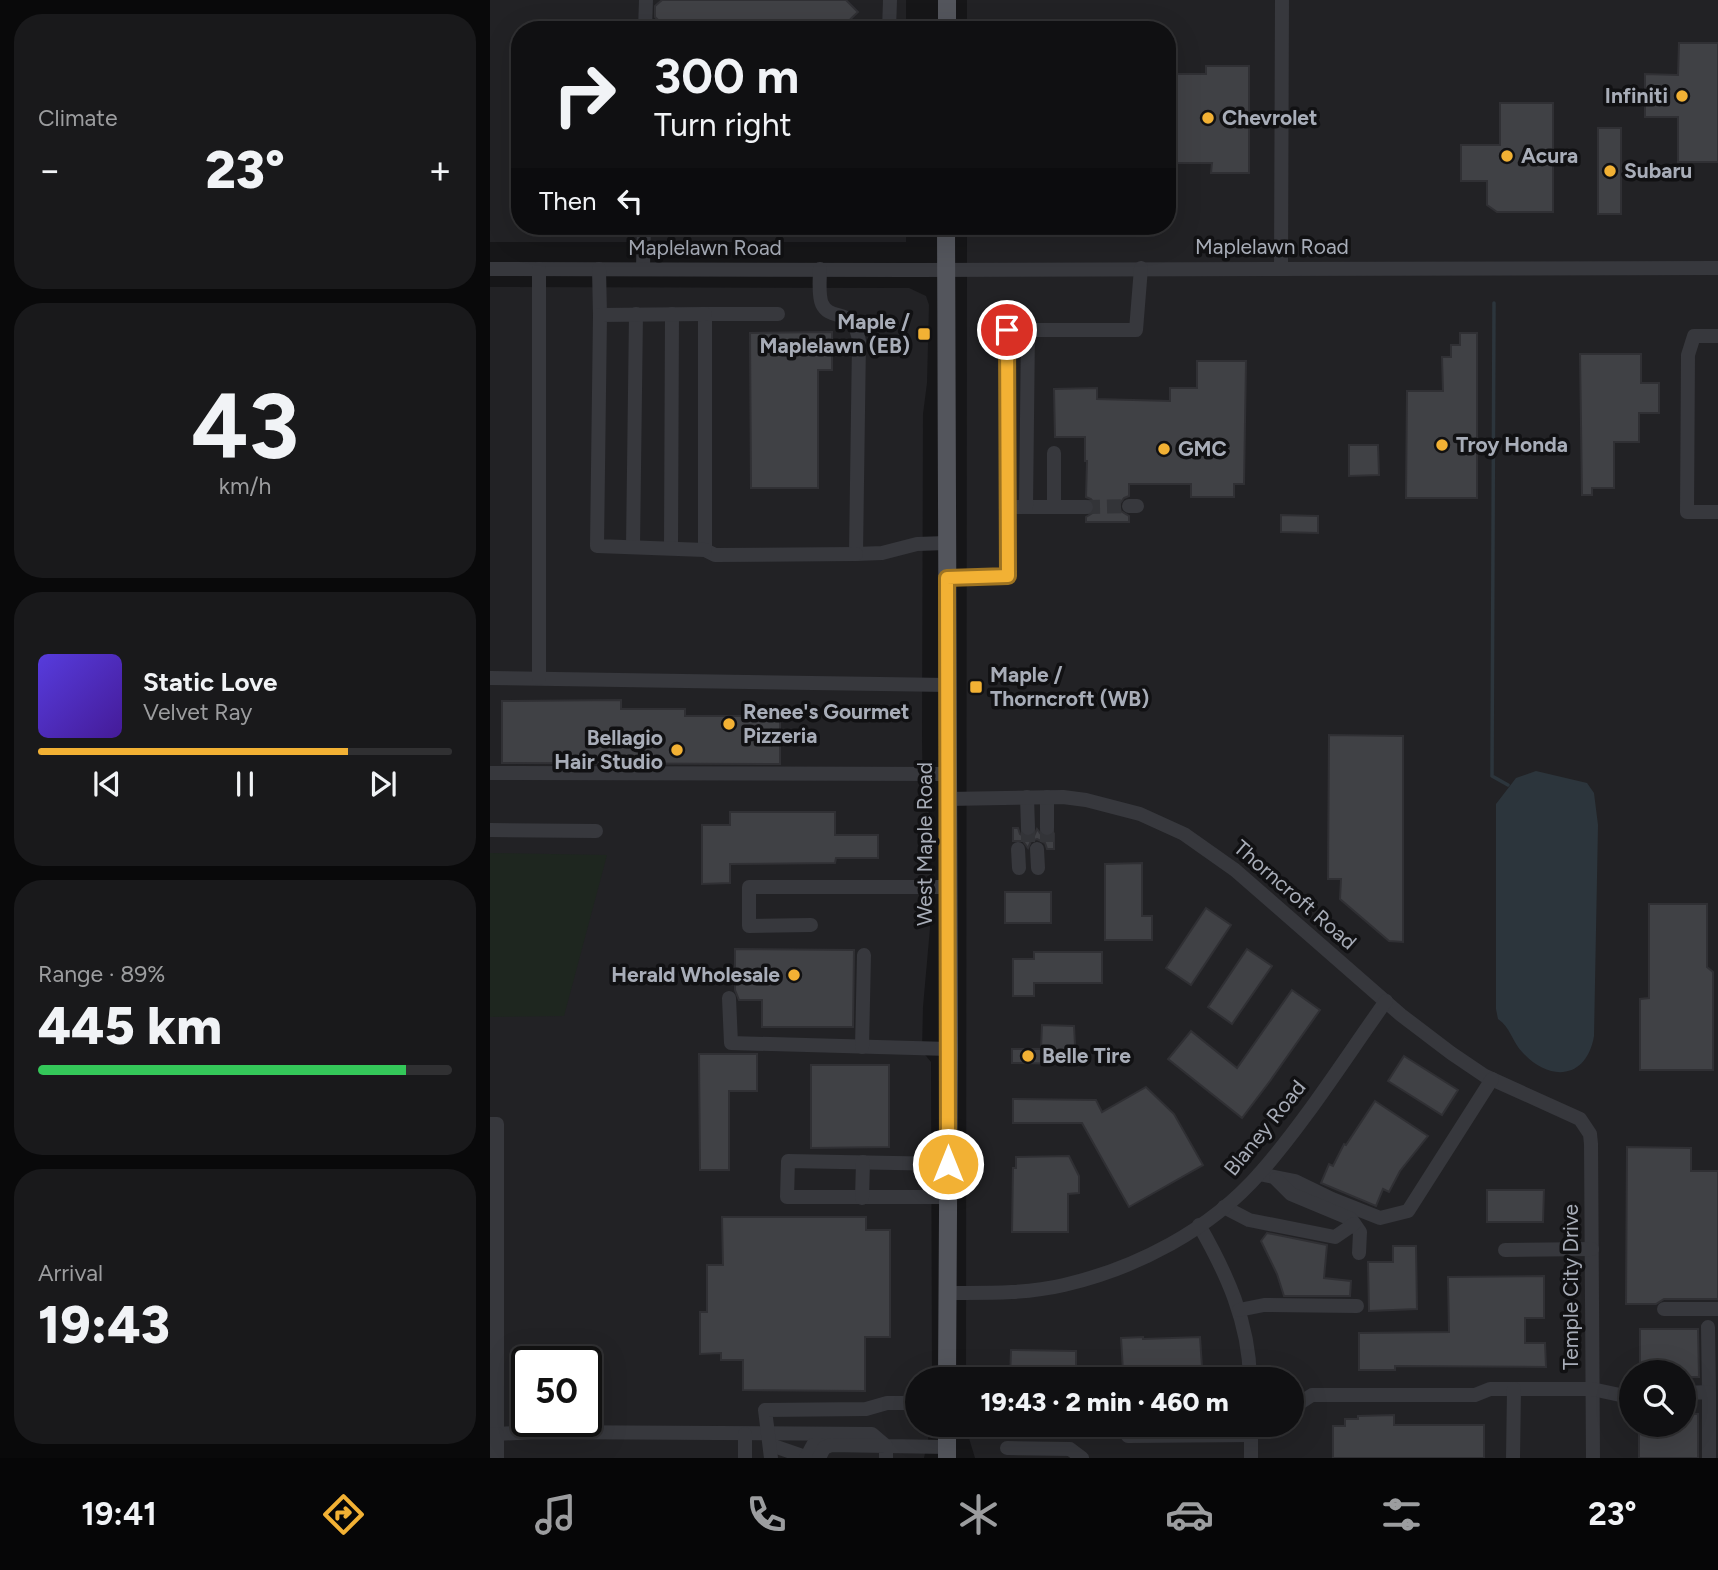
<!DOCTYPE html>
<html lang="en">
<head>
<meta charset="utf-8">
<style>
	:root { --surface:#101012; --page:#19191b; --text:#f1f3f6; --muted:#9c9d9f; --line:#303032; --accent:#f2b134 }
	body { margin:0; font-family:Figtree,sans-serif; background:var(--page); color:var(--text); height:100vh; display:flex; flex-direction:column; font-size:26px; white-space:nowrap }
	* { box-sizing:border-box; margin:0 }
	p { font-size:23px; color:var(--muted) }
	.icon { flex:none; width:38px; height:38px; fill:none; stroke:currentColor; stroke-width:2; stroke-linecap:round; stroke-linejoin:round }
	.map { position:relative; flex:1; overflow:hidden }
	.drawer { display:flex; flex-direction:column; gap:14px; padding:14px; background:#09090a; width:490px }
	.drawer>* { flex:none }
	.banner { position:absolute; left:21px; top:21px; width:665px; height:214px; border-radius:28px; box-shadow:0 7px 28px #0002,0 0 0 2px var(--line); background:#101012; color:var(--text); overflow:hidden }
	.tools { position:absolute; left:1129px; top:1360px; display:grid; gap:14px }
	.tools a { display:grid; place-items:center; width:77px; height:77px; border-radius:50%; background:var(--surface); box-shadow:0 7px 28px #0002,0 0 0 2px var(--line); font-size:35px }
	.speed { position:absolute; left:21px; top:1346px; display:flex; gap:14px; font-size:35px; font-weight:700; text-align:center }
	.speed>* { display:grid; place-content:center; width:91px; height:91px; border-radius:50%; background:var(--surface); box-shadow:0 7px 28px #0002,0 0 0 2px var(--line); line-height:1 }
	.speed .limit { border:4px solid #111; border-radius:10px; background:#fff; color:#111 }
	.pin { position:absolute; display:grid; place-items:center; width:60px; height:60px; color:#fff; margin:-30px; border:4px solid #fff; border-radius:50%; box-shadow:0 2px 7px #0007 }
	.me { position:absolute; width:77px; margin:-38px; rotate:0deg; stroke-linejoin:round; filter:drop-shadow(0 0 5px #0008) }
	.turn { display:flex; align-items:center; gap:24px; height:147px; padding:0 28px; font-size:32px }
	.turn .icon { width:91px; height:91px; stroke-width:2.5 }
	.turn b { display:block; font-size:49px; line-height:60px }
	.then { display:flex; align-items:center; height:66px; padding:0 28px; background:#0003; gap:14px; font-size:26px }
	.big { font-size:52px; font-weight:800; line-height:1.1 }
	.drawer .tile { flex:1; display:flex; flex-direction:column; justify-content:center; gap:10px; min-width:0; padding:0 24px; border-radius:28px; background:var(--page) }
	.drawer .dial { align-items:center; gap:0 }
	.dial b { font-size:91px; line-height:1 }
	.song { display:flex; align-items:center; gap:21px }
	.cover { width:84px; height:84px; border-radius:10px; background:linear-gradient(135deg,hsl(250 70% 55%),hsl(260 70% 35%)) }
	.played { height:7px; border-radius:4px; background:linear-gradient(90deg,var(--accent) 75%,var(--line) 75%) }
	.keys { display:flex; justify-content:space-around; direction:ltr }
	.heat { display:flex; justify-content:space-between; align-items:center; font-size:38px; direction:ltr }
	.charge { height:10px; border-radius:5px; background:linear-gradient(90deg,#34c759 89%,var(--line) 0) }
	.trip { position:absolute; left:415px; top:1367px; width:399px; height:70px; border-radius:35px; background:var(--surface); box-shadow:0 7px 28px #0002,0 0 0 2px var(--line); font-weight:800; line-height:70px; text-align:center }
	.tab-bar { display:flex; height:112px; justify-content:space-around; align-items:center; background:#060607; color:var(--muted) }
	.tab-bar .icon { width:49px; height:49px }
	.tab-bar .on { color:var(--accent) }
	.tab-bar b { font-size:32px; color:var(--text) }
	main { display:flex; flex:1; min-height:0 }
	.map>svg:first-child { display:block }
	.built { fill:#222225; fill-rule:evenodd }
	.green { fill:#1e261f }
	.water { fill:#2c353c }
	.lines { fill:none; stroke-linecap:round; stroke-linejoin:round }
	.stream { stroke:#2c353c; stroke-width:3.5 }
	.building { fill:#404145; stroke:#303034; stroke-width:2 }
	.minor-tunnel { stroke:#333438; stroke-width:14; stroke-dasharray:14 7; stroke-linecap:butt }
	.minor { stroke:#37383d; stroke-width:14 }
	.major { stroke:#53555c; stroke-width:18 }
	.route-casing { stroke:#9d7322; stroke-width:18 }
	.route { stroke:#f2b134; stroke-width:12 }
	.poi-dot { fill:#f2b134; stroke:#111113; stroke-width:2.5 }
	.labels { text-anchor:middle; stroke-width:7; stroke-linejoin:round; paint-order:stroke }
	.poi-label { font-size:21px; font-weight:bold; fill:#a8adb8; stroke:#111113; text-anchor:start }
	.street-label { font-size:21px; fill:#a8adb8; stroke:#111113 }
</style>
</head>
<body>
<main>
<section class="drawer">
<div class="tile"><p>Climate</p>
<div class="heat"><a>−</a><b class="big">23°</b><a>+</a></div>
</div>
<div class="tile dial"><b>43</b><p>km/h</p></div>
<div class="tile">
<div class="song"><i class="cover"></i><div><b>Static Love</b><p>Velvet Ray</p></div></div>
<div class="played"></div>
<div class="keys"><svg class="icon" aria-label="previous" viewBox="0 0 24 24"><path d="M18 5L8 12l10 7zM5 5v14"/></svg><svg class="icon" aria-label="pause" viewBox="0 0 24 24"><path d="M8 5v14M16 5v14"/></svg><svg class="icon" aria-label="next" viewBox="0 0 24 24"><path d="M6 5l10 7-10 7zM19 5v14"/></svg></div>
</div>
<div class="tile"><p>Range · 89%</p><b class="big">445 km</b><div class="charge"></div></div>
<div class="tile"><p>Arrival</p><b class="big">19:43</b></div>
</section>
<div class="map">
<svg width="1228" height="1458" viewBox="0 0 1228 1458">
	<rect width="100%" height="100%" fill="#161618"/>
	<g class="built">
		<path d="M 0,0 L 416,0 L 416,30 L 30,30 L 30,226 L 416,226 L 416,242 L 0,242 Z"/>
		<path d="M 477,0 L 1228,0 L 1228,1458 L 485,1458 L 475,1425 L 802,1424 L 802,1379 L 476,1379 L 477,226 L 677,226 L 677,30 L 477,30 ZM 1141,1372 L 1194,1372 L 1194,1424 L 1141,1424 Z"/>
		<path d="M 0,287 L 419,288 L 436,296 L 439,305 L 437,383 L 433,414 L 432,741 L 433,798 L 441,818 L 440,928 L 433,1007 L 432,1051 L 441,1062 L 442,1379 L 427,1379 L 427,1424 L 441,1425 L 434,1458 L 0,1458 ZM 37,1362 L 96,1362 L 96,1421 L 37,1421 Z"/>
	</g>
	<path class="green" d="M 0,853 L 117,855 L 74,1016 L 0,1017 Z"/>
	<path class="water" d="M 1046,771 L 1097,783 L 1104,793 L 1108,825 L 1104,1036 C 1097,1078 1061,1083 1033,1053 C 1022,1042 1021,1028 1008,1019 L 1006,1009 L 1006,804 L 1026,778 Z"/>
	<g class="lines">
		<path class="stream" d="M 1004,303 L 1002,776 L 1018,785"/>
	</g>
	<g class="building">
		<path d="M 172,0 L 356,0 L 368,12 L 349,30 L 178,30 L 165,17 L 165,6 Z"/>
		<path d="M 1189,43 L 1228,43 L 1228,162 L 1188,162 L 1188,117 L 1155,117 L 1155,74 L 1188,75 Z"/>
		<path d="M 716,66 L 759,66 L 759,173 L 721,173 L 722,163 L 677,163 L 677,74 L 716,74 Z"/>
		<path d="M 1010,103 L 1063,103 L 1063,212 L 1007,212 L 997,205 L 997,181 L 971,181 L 971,145 L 1010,145 Z"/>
		<rect x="1108" y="128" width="23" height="86"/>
		<path d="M 342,332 L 342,370 L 328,370 L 328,488 L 261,488 L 260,333 Z"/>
		<path d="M 970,333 L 987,333 L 987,498 L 916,498 L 917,391 L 953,391 L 952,357 L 961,357 L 961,345 L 970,345 Z"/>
		<path d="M 1090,354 L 1151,354 L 1151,383 L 1169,383 L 1169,413 L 1149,413 L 1149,442 L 1124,442 L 1124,488 L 1102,488 L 1102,495 L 1092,495 Z"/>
		<path d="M 707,361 L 756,361 L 754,484 L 744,484 L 744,497 L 701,497 L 701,484 L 639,484 L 639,496 L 634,498 L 629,505 L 631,511 L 639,516 L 639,522 L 596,522 L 596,517 L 604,512 L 606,506 L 601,499 L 596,497 L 597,461 L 595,461 L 595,437 L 565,437 L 564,389 L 607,388 L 607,399 L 680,401 L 680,388 L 707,388 Z"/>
		<path d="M 859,445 L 888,445 L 889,475 L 859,476 Z"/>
		<path d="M 791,515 L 828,516 L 828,533 L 791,532 Z"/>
		<path d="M 131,700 L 131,709 L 195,709 L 195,716 L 290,716 L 290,764 L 12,763 L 12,701 Z"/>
		<path d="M 839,735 L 913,736 L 913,942 L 899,941 L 850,899 L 851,879 L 838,879 Z"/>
		<path d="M 240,812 L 345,812 L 345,835 L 388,835 L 388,858 L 346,858 L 345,863 L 240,864 L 240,883 L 212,884 L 212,825 L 240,825 Z"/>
		<path d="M 523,828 L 528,828 L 530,834 L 538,838 L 544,836 L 547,829 L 553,837 L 558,838 L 564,834 L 564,849 L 557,849 L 555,843 L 547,839 L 541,841 L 538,848 L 533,841 L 523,841 Z"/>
		<path d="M 652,863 L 652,916 L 662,916 L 662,940 L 615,940 L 615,864 Z"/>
		<rect x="515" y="892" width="46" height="31"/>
		<path d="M 1159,904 L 1217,904 L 1217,967 L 1223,972 L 1223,1070 L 1150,1070 L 1150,999 L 1159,998 Z"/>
		<path d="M 716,908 L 741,925 L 701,985 L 676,968 Z"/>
		<path d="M 245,949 L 364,950 L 363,1027 L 272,1027 L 272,1000 L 249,1000 L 245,990 Z"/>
		<path d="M 757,949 L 782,966 L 742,1024 L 718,1007 Z"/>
		<path d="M 544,952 L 612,952 L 612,983 L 544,983 L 544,996 L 523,996 L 523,959 L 544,959 Z"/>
		<path d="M 802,990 L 830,1010 L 780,1081 L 752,1118 L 678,1059 L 701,1031 L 747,1068 Z"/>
		<path d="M 552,1025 L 584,1026 L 586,1064 L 522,1063 L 522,1049 L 551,1049 Z"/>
		<path d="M 209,1054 L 267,1054 L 267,1091 L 239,1091 L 239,1170 L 210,1170 Z"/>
		<path d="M 914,1056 L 968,1090 L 952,1115 L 898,1081 Z"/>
		<path d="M 321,1065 L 399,1065 L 399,1147 L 321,1148 Z"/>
		<path d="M 656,1087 L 684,1114 L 713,1165 L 639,1207 L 592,1123 L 523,1123 L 523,1099 L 606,1100 L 612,1112 Z"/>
		<path d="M 885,1101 L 938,1136 L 910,1171 L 899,1192 L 893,1189 L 886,1206 L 831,1183 L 839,1164 L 843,1166 L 854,1144 L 856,1145 Z"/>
		<path d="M 1137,1147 L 1201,1148 L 1201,1171 L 1228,1171 L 1228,1299 L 1174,1299 L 1166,1304 L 1136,1304 Z"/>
		<path d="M 579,1156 L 589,1176 L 589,1193 L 578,1194 L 578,1232 L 522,1232 L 523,1168 L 526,1168 L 526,1157 Z"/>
		<path d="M 997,1190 L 1054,1190 L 1053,1222 L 997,1222 Z"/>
		<path d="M 232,1217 L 376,1217 L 376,1230 L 400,1230 L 400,1337 L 375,1337 L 375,1391 L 253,1390 L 253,1360 L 231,1360 L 231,1353 L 210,1354 L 210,1312 L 217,1312 L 217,1265 L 233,1265 Z"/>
		<path d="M 777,1233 L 837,1245 L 834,1278 L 861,1281 L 860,1296 L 794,1296 L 787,1274 L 771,1241 Z"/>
		<path d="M 903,1246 L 926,1246 L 927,1309 L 879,1311 L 878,1262 L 903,1262 Z"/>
		<path d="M 1054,1276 L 1054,1318 L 1035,1318 L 1035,1343 L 1055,1343 L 1056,1367 L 905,1366 L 905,1370 L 869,1370 L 869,1333 L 959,1332 L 958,1277 Z"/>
		<path d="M 1150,1329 L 1208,1329 L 1209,1377 L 1194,1377 L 1194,1372 L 1161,1372 L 1161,1364 L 1150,1365 Z"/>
		<path d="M 653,1337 L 653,1339 L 710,1337 L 712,1367 L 633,1371 L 631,1338 Z"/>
		<path d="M 521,1350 L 586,1351 L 586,1379 L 520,1379 Z"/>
		<path d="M 1194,1414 L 1208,1414 L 1208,1458 L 1149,1458 L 1149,1426 L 1194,1424 Z"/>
		<path d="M 904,1415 L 904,1425 L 994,1425 L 994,1458 L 843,1458 L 843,1426 L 855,1426 L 855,1419 L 868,1419 L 868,1416 Z"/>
	</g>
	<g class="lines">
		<g class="minor-tunnel">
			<path d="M 596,507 L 639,506"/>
			<path d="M 538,828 L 538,849"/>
			<path d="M 557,828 L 557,849"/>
		</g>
		<g class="minor">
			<path d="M 155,30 L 156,0"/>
			<path d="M 399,30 L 400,0"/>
			<path d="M 153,268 L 154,226"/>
			<path d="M 791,268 L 792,0"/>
			<path d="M 0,269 L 424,270 L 1228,268"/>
			<path d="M 109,269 L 110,315"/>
			<path d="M 330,269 C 330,279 328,295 332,304 C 341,323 364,305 369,341 L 366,554 L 392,553 L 427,544 L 456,543"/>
			<path d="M 288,314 L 215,314 L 215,550 L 225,555 L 366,554"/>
			<path d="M 1228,336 L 1204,336 L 1198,355 L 1197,512 L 1228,512"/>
			<path d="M 564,453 L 564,507"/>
			<path d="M 639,506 L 647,506"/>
			<path d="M 527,507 L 596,507"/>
			<path d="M 536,507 L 538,330"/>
			<path d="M 143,547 L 146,314"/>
			<path d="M 181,548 L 182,314"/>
			<path d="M 215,550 L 107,546 L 110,315 L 215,314"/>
			<path d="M 457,578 L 518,576 L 517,330 L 646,330 L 651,268"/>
			<path d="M 0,678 L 458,685"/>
			<path d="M 49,678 L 49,269"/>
			<path d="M 0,773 L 458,774"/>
			<path d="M 537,797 L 538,828"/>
			<path d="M 557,797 L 557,828"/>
			<path d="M 458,799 L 573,797 L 596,800 L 650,814 L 694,834 L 745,870 L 911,1015 L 961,1053 L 995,1076 L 1090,1119 L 1100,1134 L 1101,1144 L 1103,1458"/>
			<path d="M 0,830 L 106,831"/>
			<path d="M 528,849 L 529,868"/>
			<path d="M 547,849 L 548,868"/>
			<path d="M 321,925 L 259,926 L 259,887 L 458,887"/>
			<path d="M 239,998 L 241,1043 L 459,1049"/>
			<path d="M 372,1047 L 374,955"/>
			<path d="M 0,1124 L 7,1124 L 7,1434 L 45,1432 L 382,1434 L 396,1446 L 457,1447"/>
			<path d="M 769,1174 L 805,1181 L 842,1199 L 890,1218 L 918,1211 L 1002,1079"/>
			<path d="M 786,1179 L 801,1194 L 861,1219 L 870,1232 L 869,1253"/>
			<path d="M 458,1197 L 297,1197 L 298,1161 L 458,1164"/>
			<path d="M 372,1198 L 373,1162"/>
			<path d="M 734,1207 L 759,1220 L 845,1237 L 864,1224"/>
			<path d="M 709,1225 C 737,1274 759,1322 760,1379"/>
			<path d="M 1015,1250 L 1102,1249"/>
			<path d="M 458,1293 C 497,1293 536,1294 574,1285 C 647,1268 720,1230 770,1173 C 815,1122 856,1057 896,1001"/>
			<path d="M 1174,1309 L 1228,1309"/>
			<path d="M 749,1310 L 774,1305 L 867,1306"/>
			<path d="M 1218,1327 L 1219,1392"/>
			<path d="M 1194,1393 L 1219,1392 L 1219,1457"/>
			<path d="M 802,1408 L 822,1395 L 985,1395 L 1000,1389 L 1102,1389 L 1130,1395 L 1141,1395"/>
			<path d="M 638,1424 L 638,1436 L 761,1435"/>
			<path d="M 761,1424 L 761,1458"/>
			<path d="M 0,1435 L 7,1434 L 7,1458"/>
			<path d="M 281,1445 L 310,1455"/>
			<path d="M 517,1448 L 580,1449 L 592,1458"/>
			<path d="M 255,1458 L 255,1434"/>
			<path d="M 281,1458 L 275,1410 L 376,1409 L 397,1403 L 427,1403"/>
			<path d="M 316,1458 L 323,1445 L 331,1445"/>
			<path d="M 329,1458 L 334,1448 L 341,1445 L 396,1446 L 396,1458"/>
			<path d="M 1023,1458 L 1024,1389"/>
		</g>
		<g class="major">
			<path d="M 457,30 L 457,0"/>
			<path d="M 456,226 L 459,1049 L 457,1379"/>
			<path d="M 457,1458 L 457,1424"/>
		</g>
	</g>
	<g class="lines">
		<g class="route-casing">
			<path id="route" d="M 458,1164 L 457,578 L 518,576 L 517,330"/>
		</g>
		<use href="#route" class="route"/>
	</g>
	<g class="poi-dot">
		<circle cx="1192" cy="96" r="7"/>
		<circle cx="718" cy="118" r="7"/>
		<circle cx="1017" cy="156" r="7"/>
		<circle cx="1120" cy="171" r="7"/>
		<rect x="427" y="327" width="14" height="14" rx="3.5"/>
		<circle cx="952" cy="445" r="7"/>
		<circle cx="674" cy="449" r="7"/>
		<rect x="479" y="680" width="14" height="14" rx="3.5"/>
		<circle cx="239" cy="724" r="7"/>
		<circle cx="187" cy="750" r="7"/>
		<circle cx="304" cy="975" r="7"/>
		<circle cx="538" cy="1056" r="7"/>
	</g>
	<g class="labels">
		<g class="poi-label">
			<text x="1178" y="103" text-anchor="end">Infiniti</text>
			<text x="732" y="125">Chevrolet</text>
			<text x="1031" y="163">Acura</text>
			<text x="1134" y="178">Subaru</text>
			<text x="420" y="329" text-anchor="end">Maple /<tspan x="420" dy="24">Maplelawn (EB)</tspan></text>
			<text x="966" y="452">Troy Honda</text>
			<text x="688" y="456">GMC</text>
			<text x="500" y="682">Maple /<tspan x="500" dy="24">Thorncroft (WB)</tspan></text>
			<text x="253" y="719">Renee's Gourmet<tspan x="253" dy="24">Pizzeria</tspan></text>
			<text x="173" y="745" text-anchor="end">Bellagio<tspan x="173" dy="24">Hair Studio</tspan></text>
			<text x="290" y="982" text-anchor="end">Herald Wholesale</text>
			<text x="552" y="1063">Belle Tire</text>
		</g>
		<g class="street-label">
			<text x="782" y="254">Maplelawn Road</text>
			<text x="215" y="255">Maplelawn Road</text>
			<text transform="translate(435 844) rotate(-90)" y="7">West Maple Road</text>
			<text transform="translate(805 895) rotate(41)" y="7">Thorncroft Road</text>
			<text transform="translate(775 1128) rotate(-51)" y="7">Blaney Road</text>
			<text transform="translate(1081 1287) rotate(-90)" y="7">Temple City Drive</text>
		</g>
	</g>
</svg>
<div class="tools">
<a><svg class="icon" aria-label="search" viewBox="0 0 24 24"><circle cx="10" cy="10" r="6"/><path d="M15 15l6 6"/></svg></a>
</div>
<div class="speed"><div class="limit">50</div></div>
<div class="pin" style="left:517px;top:330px;background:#d93025"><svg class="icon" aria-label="arrive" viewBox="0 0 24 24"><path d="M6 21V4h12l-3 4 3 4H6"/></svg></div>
<svg class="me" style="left:458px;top:1164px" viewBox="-20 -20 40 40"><circle r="17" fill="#f2b134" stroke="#fff" stroke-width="3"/><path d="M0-11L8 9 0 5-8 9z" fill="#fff"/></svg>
<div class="trip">19:43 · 2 min · 460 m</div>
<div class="banner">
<div class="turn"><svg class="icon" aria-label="right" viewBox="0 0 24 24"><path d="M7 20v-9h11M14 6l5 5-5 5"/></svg><div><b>300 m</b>Turn right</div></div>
<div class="then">Then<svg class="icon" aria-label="left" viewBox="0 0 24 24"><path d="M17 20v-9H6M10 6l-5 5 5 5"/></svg></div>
</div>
</div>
</main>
<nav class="tab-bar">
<b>19:41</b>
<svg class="icon on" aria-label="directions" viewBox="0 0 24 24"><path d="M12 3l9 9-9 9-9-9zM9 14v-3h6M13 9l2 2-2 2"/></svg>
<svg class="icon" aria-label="music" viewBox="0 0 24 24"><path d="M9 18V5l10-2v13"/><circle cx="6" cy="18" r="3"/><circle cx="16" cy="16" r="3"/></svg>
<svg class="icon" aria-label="phone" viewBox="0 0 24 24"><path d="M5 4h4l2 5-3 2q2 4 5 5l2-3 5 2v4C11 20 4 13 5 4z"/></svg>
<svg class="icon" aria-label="climate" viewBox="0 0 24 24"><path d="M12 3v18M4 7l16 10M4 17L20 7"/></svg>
<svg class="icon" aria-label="car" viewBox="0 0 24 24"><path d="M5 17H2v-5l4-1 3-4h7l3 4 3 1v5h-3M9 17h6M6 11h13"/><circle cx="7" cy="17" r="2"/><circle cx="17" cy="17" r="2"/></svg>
<svg class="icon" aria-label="filters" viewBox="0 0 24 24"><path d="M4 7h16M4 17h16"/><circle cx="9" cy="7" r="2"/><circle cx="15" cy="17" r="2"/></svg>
<b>23°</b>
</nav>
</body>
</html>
